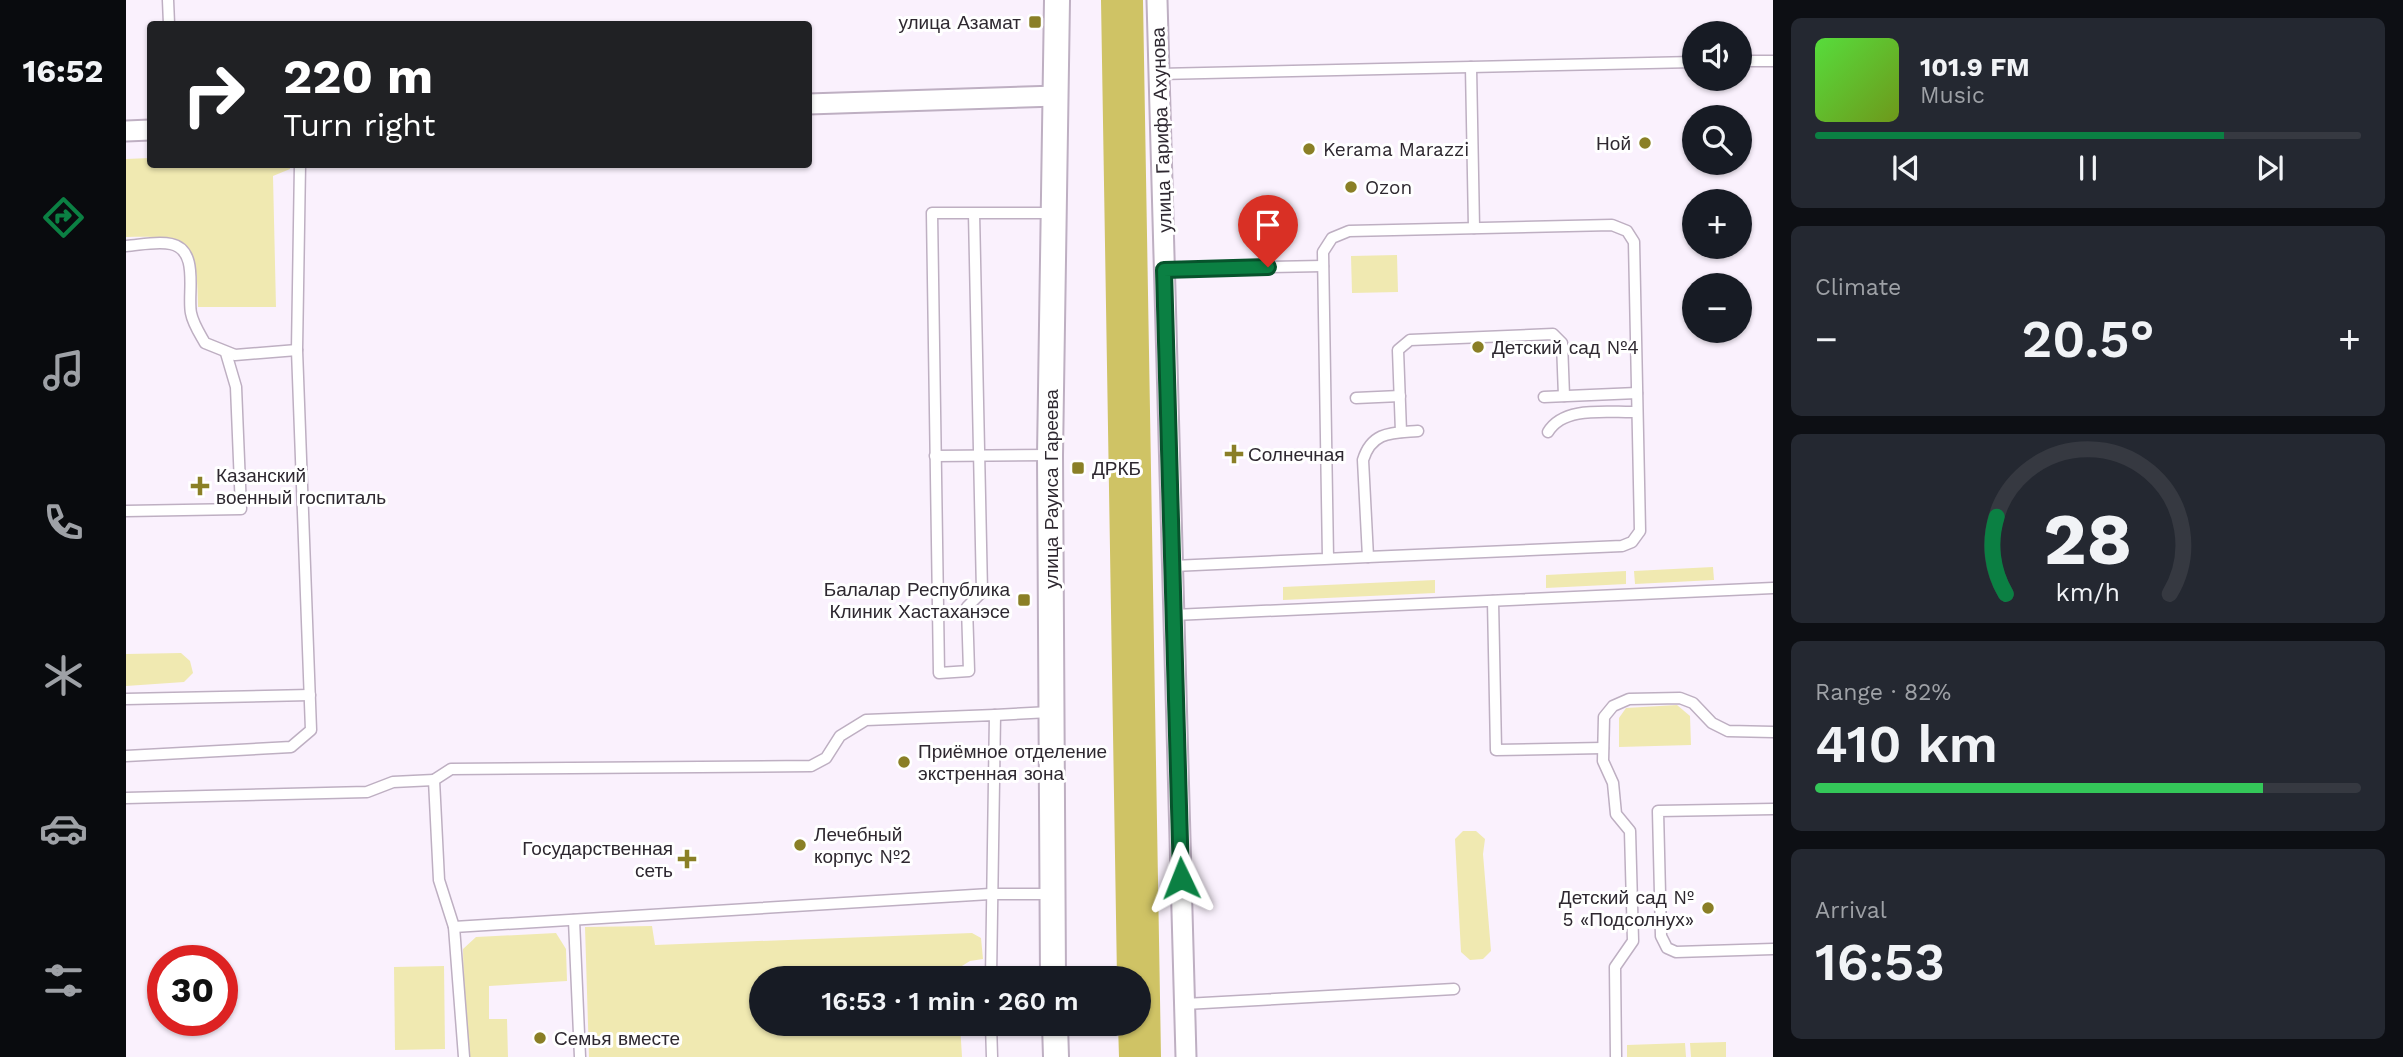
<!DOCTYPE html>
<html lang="en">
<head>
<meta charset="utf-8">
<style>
	:root { --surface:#171b24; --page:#242831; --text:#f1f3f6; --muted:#9ea1a6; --line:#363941; --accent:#0b8043 }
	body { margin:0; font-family:"Work Sans",sans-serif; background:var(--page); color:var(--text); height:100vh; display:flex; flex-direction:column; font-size:26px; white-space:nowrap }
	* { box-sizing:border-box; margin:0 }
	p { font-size:23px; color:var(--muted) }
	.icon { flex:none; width:38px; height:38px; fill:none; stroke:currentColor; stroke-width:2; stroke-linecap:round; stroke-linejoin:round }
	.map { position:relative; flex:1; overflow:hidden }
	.panel { display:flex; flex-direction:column; gap:18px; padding:18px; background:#0d0f14; width:630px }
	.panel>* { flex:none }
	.guide { position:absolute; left:21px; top:21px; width:665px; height:147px; border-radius:7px; box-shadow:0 2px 5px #0004; background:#202124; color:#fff; overflow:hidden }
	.fabs { position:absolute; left:1556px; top:21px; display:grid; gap:14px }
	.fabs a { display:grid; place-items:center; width:70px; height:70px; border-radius:50%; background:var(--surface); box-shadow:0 2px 5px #0004; font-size:35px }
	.speed { position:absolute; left:21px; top:945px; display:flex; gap:14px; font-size:35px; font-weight:700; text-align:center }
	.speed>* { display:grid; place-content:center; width:91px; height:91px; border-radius:50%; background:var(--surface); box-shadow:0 2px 5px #0004; line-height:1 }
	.speed .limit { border:10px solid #d22; background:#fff; color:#111 }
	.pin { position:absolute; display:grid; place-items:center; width:60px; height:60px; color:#fff; margin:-72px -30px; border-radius:50% 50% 50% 0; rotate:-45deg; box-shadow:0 0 7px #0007 }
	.pin .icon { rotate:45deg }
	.me { position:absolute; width:77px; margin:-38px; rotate:358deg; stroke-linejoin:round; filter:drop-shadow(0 0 5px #0008) }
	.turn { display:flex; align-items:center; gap:24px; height:147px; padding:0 21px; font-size:32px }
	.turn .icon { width:91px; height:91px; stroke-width:2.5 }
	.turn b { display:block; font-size:49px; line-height:60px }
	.big { font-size:52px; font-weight:600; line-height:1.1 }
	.panel .widget { flex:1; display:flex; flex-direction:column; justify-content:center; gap:10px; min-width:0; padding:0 24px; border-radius:10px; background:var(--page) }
	.panel .dial { align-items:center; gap:0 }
	.dial svg { height:182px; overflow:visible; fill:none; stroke:var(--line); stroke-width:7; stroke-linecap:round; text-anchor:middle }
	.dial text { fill:var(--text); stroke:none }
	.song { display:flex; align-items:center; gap:21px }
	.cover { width:84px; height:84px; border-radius:10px; background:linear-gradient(135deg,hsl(110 70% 55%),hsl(80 70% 35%)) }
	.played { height:7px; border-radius:4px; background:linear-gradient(90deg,var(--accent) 75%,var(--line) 75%) }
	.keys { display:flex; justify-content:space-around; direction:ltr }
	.heat { display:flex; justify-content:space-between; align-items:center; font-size:38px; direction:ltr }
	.charge { height:10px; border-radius:5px; background:linear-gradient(90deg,#34c759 82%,var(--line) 0) }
	.trip { position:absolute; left:623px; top:966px; width:402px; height:70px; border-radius:35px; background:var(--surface); box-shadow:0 2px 5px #0004; font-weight:600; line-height:70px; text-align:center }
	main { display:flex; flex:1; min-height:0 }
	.menu { display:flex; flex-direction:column; width:126px; justify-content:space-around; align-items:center; background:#090b0e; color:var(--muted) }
	.menu .icon { width:49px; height:49px }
	.menu .current { color:var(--accent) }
	.menu b { font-size:32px; color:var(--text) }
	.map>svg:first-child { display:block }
	.green { fill:#f0e9b1 }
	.forest { fill:#cfc365 }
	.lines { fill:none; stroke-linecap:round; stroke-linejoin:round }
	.service-casing { stroke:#beafc2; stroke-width:13 }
	.minor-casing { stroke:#beafc2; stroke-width:23 }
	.tertiary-casing { stroke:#beafc2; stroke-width:28 }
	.service { stroke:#fff; stroke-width:10 }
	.minor { stroke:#fff; stroke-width:19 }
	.tertiary { stroke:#fff; stroke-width:24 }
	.route-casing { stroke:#07532c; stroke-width:18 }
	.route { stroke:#0b8043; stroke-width:12 }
	.poi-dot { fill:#8a7f26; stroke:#fff; stroke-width:2.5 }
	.labels { text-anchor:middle; stroke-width:6; stroke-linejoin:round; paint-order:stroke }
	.poi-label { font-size:19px; fill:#2e2830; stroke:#fff; text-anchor:start }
	.street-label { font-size:19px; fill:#2e2830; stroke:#fff }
</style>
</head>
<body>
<main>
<nav class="menu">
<b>16:52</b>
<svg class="icon current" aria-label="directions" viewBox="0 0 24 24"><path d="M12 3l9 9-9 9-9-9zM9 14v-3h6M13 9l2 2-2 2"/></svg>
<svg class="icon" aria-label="music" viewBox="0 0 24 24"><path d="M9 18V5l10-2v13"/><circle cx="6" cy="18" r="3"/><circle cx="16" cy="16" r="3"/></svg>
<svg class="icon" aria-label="phone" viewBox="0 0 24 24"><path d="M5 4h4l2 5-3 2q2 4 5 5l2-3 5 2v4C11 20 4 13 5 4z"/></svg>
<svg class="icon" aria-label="climate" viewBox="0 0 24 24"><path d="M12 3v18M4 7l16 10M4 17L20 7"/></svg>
<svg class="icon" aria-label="car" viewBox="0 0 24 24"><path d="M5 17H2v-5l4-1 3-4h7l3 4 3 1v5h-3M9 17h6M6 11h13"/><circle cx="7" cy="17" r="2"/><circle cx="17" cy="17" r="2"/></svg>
<svg class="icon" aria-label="filters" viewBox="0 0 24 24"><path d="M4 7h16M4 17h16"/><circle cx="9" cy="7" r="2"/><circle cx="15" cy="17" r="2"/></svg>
</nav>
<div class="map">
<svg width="1647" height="1057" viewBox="0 0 1647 1057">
	<rect width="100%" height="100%" fill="#faf1fd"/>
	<g class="green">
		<path d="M 24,158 L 24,164 L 164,165 L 164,169 L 147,176 L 150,307 L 72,307 C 71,242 66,235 0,237 L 0,159 Z"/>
		<path d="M 1271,255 L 1272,292 L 1226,293 L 1225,256 Z"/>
		<path d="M 1587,567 L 1588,580 L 1509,584 L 1508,571 Z"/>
		<path d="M 1500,571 L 1500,584 L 1420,588 L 1420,575 Z"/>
		<path d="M 1309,580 L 1309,593 L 1157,600 L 1157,587 Z"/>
		<path d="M 55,653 L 64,661 L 67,673 L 58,682 L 0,686 L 0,654 Z"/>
		<path d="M 1551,705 L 1564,716 L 1565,745 L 1493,747 L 1493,718 L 1500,708 Z"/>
		<path d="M 1337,831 L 1350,831 L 1359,839 L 1357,854 L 1365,951 L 1357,959 L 1344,960 L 1335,952 L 1329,839 Z"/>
		<path d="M 526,926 L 529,945 L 846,933 L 855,938 L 857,959 L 844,961 L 831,969 L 831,978 L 635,978 L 635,1024 L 834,1024 L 836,1057 L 463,1057 L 459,927 Z"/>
		<path d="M 430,933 L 440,949 L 441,981 L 363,986 L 363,1019 L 381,1019 L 382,1057 L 339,1057 L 337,949 L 350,937 Z"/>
		<path d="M 318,966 L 319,1049 L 269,1050 L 268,967 Z"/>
		<path d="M 1600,1042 L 1600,1057 L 1565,1057 L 1564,1043 Z"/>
		<path d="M 1559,1043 L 1560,1057 L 1501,1057 L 1501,1045 Z"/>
	</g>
	<path class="forest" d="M 975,0 L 1017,0 L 1035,1057 L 993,1057 L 992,1024 L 1013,1024 L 1013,978 L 991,978 Z"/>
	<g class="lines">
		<g class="service-casing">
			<g id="service">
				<path d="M 42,0 L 43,24"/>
				<path d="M 1614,61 L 1647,61"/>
				<path d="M 1345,67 L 1348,228"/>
				<path d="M 1033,74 L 1568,62"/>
				<path d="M 848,213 L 856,592 L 841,607 L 843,671 L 813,673 L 806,213 L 926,213"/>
				<path d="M 0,246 C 14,245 31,241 45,244 C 74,250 61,294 65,313 C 67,324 74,334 79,343 L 109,355 L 171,350"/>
				<path d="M 1038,269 L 1197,266"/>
				<path d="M 1418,397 L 1511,393"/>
				<path d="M 1230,398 L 1274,396"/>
				<path d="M 1275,432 L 1272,350 L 1284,340 L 1427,334 L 1436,343 L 1438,396"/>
				<path d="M 1422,432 C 1438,405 1483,413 1511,412"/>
				<path d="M 809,456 L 924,455"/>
				<path d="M 0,511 L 115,509 L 110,387 L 100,353"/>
				<path d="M 1242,557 L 1237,460 C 1246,431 1266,433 1292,431"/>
				<path d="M 1047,566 C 1112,563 1177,560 1242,557 L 1496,546 L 1506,542 L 1514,531 L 1508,242 L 1501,231 L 1486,225 L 1223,231 L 1206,238 L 1197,252 L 1202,559"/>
				<path d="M 1367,601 L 1370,750 L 1477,748"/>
				<path d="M 1048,615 L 1647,588"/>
				<path d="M 0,699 L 184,695"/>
				<path d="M 869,715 L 924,712"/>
				<path d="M 0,756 L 165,747 L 185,730 L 171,350 L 174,164"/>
				<path d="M 0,798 L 241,792 L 267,782 L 308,780"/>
				<path d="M 1647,809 L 1532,811 L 1535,936 L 1541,948 L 1550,952 L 1647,949"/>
				<path d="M 448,920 L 454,1057"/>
				<path d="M 328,927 L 864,894 L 924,894"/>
				<path d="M 1059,1004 L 1328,989"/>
				<path d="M 865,1024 L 866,1057"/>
				<path d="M 338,1057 L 328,927 L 313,880 L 308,780 L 325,769 L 685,766 L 700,758 L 714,736 L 740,720 L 869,715 L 865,978"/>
				<path d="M 1490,1057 L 1489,967 L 1507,941 L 1504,831 L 1490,814 L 1487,783 L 1477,761 L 1478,717 L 1487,706 L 1503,699 L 1554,698 L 1567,703 L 1586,723 L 1602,731 L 1647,732"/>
			</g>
		</g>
		<g class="minor-casing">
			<g id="minor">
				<path d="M 1031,0 L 1060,1057"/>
				<path d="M 682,104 L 931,96"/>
				<path d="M 0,131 L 24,130"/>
			</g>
		</g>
		<g class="tertiary-casing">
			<g id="tertiary">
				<path d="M 927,978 L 924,455 L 931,0"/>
				<path d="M 929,1024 L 930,1057"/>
			</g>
		</g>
		<use href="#service" class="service"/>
		<use href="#minor" class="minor"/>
		<use href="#tertiary" class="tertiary"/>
	</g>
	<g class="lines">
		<g class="route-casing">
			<path id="route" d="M 1055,878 L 1038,270 L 1142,267"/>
		</g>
		<use href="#route" class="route"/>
	</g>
	<g class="poi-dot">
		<rect x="902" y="15" width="14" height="14" rx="3.5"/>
		<circle cx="1519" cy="143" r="7"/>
		<circle cx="1183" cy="149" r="7"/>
		<circle cx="1225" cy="187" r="7"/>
		<circle cx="1352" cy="347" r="7"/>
		<path d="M1104.5 443.5h7v7h7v7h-7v7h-7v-7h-7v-7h7z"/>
		<rect x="945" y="461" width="14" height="14" rx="3.5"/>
		<path d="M70.5 475.5h7v7h7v7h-7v7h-7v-7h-7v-7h7z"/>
		<rect x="891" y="593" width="14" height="14" rx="3.5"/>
		<circle cx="778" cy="762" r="7"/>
		<circle cx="674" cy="845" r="7"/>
		<path d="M557.5 848.5h7v7h7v7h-7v7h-7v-7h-7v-7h7z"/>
		<circle cx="1582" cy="908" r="7"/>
		<circle cx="414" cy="1038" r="7"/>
	</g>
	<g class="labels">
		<g class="poi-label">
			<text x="895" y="29" text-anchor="end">улица Азамат</text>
			<text x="1505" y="150" text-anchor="end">Ной</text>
			<text x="1197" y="156">Kerama Marazzi</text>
			<text x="1239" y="194">Ozon</text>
			<text x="1366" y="354">Детский сад №4</text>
			<text x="1122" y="461">Солнечная</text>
			<text x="966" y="475">ДРКБ</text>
			<text x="90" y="482">Казанский<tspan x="90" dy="22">военный госпиталь</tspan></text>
			<text x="884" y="596" text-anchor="end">Балалар Республика<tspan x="884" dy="22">Клиник Хастаханэсе</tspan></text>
			<text x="792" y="758">Приёмное отделение<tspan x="792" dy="22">экстренная зона</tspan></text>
			<text x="688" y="841">Лечебный<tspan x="688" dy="22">корпус №2</tspan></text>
			<text x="547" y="855" text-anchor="end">Государственная<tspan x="547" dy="22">сеть</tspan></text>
			<text x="1568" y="904" text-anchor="end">Детский сад №<tspan x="1568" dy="22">5 «Подсолнух»</tspan></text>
			<text x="428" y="1045">Семья вместе</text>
		</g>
		<g class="street-label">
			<text transform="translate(1035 130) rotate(-92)" y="7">улица Гарифа Ахунова</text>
			<text transform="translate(925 489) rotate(-90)" y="7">улица Рауиса Гареева</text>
		</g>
	</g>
</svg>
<div class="fabs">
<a><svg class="icon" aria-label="sound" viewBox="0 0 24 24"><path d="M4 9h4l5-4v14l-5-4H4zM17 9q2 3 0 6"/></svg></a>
<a><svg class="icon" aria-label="search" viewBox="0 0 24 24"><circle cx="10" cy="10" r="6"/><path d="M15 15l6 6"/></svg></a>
<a>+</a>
<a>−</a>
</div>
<div class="speed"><div class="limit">30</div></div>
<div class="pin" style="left:1142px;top:267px;background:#d93025"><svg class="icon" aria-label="arrive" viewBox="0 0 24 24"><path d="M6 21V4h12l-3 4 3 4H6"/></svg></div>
<svg class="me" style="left:1055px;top:878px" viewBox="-20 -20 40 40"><path d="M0-17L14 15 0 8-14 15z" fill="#0b8043" stroke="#fff" stroke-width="4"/></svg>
<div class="trip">16:53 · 1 min · 260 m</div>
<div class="guide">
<div class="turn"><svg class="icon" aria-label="right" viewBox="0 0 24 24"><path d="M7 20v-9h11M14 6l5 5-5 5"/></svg><div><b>220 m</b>Turn right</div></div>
</div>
</div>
<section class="panel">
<div class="widget">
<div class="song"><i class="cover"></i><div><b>101.9 FM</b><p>Music</p></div></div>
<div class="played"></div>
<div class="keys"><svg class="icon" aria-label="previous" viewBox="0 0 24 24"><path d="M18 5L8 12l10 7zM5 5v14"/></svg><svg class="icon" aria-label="pause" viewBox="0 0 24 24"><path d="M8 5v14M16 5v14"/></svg><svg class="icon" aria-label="next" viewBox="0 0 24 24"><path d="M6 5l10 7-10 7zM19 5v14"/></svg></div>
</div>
<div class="widget"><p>Climate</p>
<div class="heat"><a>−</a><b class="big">20.5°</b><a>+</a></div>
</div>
<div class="widget dial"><svg viewBox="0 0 100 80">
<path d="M14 69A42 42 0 1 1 86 69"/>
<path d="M14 69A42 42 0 0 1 10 35" stroke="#0b8043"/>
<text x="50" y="56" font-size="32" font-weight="700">28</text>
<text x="50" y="72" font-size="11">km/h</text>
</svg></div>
<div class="widget"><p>Range · 82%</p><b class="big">410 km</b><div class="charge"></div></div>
<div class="widget"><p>Arrival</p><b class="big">16:53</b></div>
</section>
</main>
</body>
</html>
